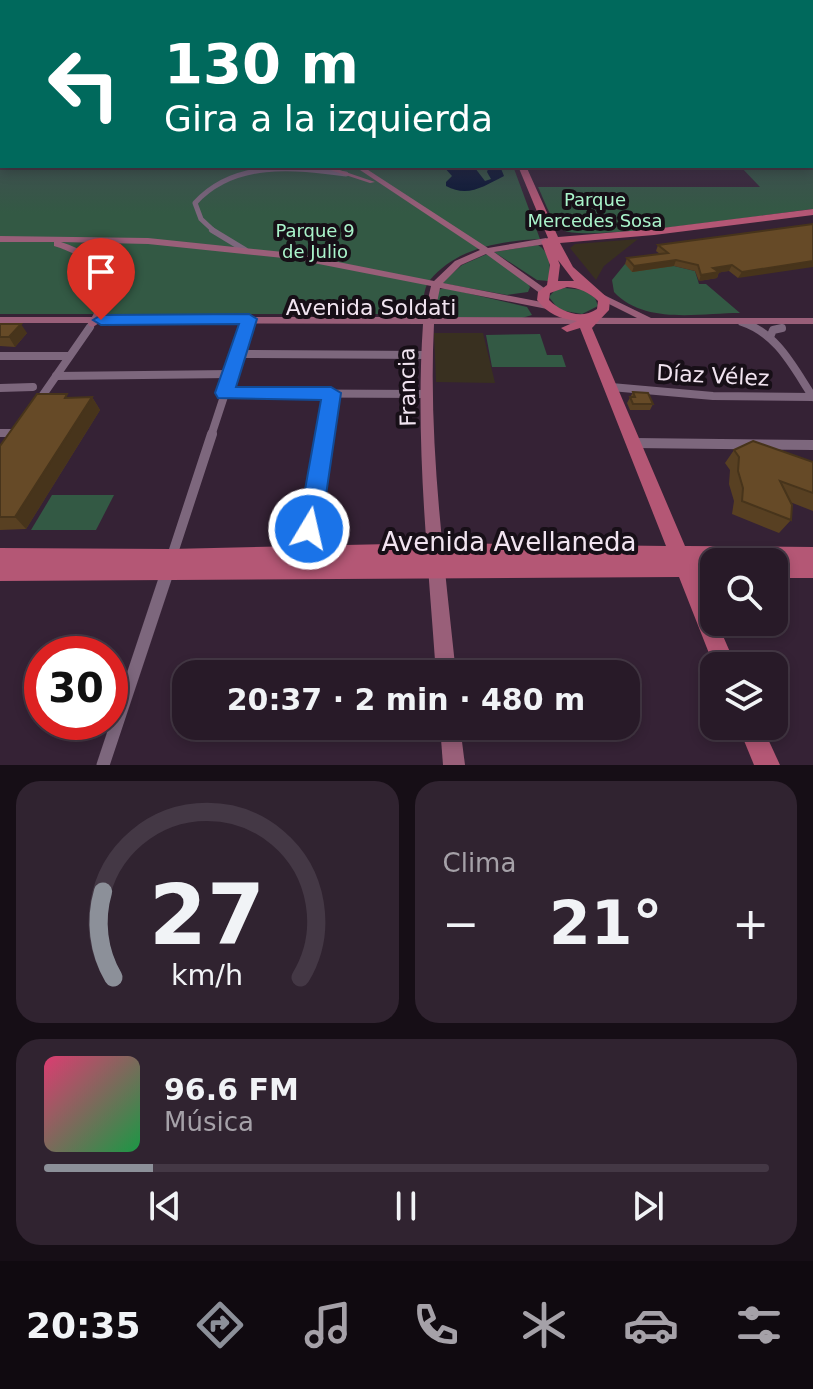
<!DOCTYPE html>
<html lang="es">
<head>
<meta charset="utf-8">
<style>
	:root { --surface:#281a28; --page:#302330; --text:#f1f3f6; --muted:#a5a1a8; --line:#443845; --accent:#8c9099 }
	body { margin:0; font-family:"DejaVu Sans",sans-serif; background:var(--page); color:var(--text); height:100vh; display:flex; flex-direction:column; font-size:30px; white-space:nowrap }
	* { box-sizing:border-box; margin:0 }
	p { font-size:26px; color:var(--muted) }
	.icon { flex:none; width:44px; height:44px; fill:none; stroke:currentColor; stroke-width:2; stroke-linecap:round; stroke-linejoin:round }
	.map { position:relative; height:765px; overflow:hidden }
	.drawer { display:flex; flex-direction:column; gap:16px; padding:16px; background:#160e16; flex:1 }
	.drawer>* { flex:none }
	.top-card { position:absolute; left:0px; top:0px; width:814px; height:168px; box-shadow:0 4px 12px #0003,0 0 0 2px var(--line); background:#00695c; color:#fff; overflow:hidden }
	.fabs { position:absolute; left:700px; top:548px; display:grid; gap:16px }
	.fabs a { display:grid; place-items:center; width:88px; height:88px; border-radius:16px; background:var(--surface); box-shadow:0 4px 12px #0003,0 0 0 2px var(--line); font-size:40px }
	.speed { position:absolute; left:24px; top:636px; display:flex; gap:16px; font-size:40px; font-weight:700; text-align:center }
	.speed>* { display:grid; place-content:center; width:104px; height:104px; border-radius:50%; background:var(--surface); box-shadow:0 4px 12px #0003,0 0 0 2px var(--line); line-height:1 }
	.speed .limit { border:12px solid #d22; background:#fff; color:#111 }
	.pin { position:absolute; display:grid; place-items:center; width:68px; height:68px; color:#fff; margin:-82px -34px; border-radius:50% 50% 50% 0; rotate:-45deg; box-shadow:0 0 8px #0007 }
	.pin .icon { rotate:45deg }
	.me { position:absolute; width:88px; margin:-44px; rotate:9deg; stroke-linejoin:round; filter:drop-shadow(0 0 6px #0008) }
	.turn { display:flex; align-items:center; gap:28px; height:168px; padding:0 32px; font-size:36px }
	.turn .icon { width:104px; height:104px; stroke-width:2.5 }
	.turn b { display:block; font-size:56px; line-height:68px }
	.big { font-size:60px; font-weight:600; line-height:1.1 }
	.drawer .tile { flex:1; display:flex; flex-direction:column; justify-content:center; gap:12px; min-width:0; padding:0 28px; border-radius:24px; background:var(--page) }
	.drawer .dial { align-items:center; gap:0 }
	.dial svg { height:208px; overflow:visible; fill:none; stroke:var(--line); stroke-width:7; stroke-linecap:round; text-anchor:middle }
	.dial text { fill:var(--text); stroke:none }
	.song { display:flex; align-items:center; gap:24px }
	.cover { width:96px; height:96px; border-radius:12px; background:linear-gradient(135deg,hsl(340 70% 55%),hsl(140 70% 35%)) }
	.played { height:8px; border-radius:4px; background:linear-gradient(90deg,var(--accent) 15%,var(--line) 15%) }
	.keys { display:flex; justify-content:space-around; direction:ltr }
	.heat { display:flex; justify-content:space-between; align-items:center; font-size:44px; direction:ltr }
	.drawer .tiles { flex:1; display:grid; gap:16px; grid-template-columns:1fr 1fr }
	.tile:last-child { grid-column:span 2 }
	.trip { position:absolute; left:172px; top:660px; width:468px; height:80px; border-radius:24px; background:var(--surface); box-shadow:0 4px 12px #0003,0 0 0 2px var(--line); font-weight:600; line-height:80px; text-align:center }
	.dock { display:flex; height:128px; justify-content:space-around; align-items:center; background:#100a10; color:var(--muted) }
	.dock .icon { width:56px; height:56px }
	.dock .current { color:var(--accent) }
	.dock b { font-size:36px; color:var(--text) }
	.map>svg:first-child { display:block }
	.commercial { fill:#393020 }
	.green { fill:#335944 }
	.water { fill:#051331 }
	.lines { fill:none; stroke-linecap:round; stroke-linejoin:round }
	.street-far4 { stroke:#7d677d; stroke-width:5 }
	.street-far3 { stroke:#7d677d; stroke-width:6 }
	.street-far2 { stroke:#7d677d; stroke-width:8 }
	.street-far1 { stroke:#7d677d; stroke-width:10 }
	.street { stroke:#7d677d; stroke-width:13 }
	.secondary { fill:#995f79; fill-rule:evenodd }
	.primary { fill:#b45775; fill-rule:evenodd }
	.wall { fill:#584022 }
	.shaded-wall { fill:#47341b }
	.building { fill:#664a27; stroke:#47341b; stroke-width:2 }
	.route { fill:#1a73e8; stroke:#114b97; stroke-width:2 }
	.labels { text-anchor:middle; stroke-width:8; stroke-linejoin:round; paint-order:stroke }
	.far-park-label { font-size:18px; fill:#aaf4cb; stroke:#170f17 }
	.street-label { font-size:22px; fill:#f1e4f0; stroke:#170f17 }
	.near-street-label { font-size:26px; fill:#f1e4f0; stroke:#170f17 }
</style>
</head>
<body>
<div class="map">
<svg width="813" height="765" viewBox="0 0 813 765">
	<rect width="100%" height="100%" fill="#352235"/>
	<g class="commercial">
		<path d="M 638,239 L 604,266 L 596,280 L 570,248 L 575,244 Z"/>
		<path d="M 434,333 L 483,333 L 495,383 L 436,382 Z"/>
	</g>
	<g class="green">
		<path d="M 0,106 L 2,166 L 513,166 L 540,239 C 501,241 458,247 430,280 C 422,289 426,303 416,314 L 0,314 Z"/>
		<path d="M 813,141 L 813,209 C 777,213 582,243 563,230 C 551,222 544,199 538,187 L 760,187 L 740,166 L 812,166 Z"/>
		<path d="M 538,245 C 551,253 551,268 548,281 L 537,280 L 494,252 Z"/>
		<path d="M 487,254 L 527,282 L 530,287 L 528,292 L 507,295 L 441,283 L 462,265 Z"/>
		<path d="M 625,264 L 674,266 L 695,271 L 699,284 L 706,284 L 740,313 C 699,313 645,325 614,292 L 612,280 Z"/>
		<path d="M 445,288 L 527,307 L 532,315 L 522,318 L 433,317 L 437,290 Z"/>
		<path d="M 565,288 L 584,290 L 595,298 L 598,306 L 582,314 L 559,310 L 549,297 L 555,290 Z"/>
		<path d="M 540,334 L 547,355 L 562,355 L 566,367 L 492,367 L 486,335 Z"/>
		<path d="M 52,495 L 114,495 L 96,530 L 31,530 Z"/>
	</g>
	<path class="water" d="M 443,166 L 477,166 L 475,168 L 485,181 L 491,179 L 487,172 L 489,166 L 500,166 L 504,176 C 484,186 468,198 446,186 L 446,182 L 452,176 Z"/>
	<g class="lines">
		<path class="street-far4" d="M 215,232 L 201,219 L 195,203 C 234,160 294,167 346,174"/>
		<path class="street-far3" d="M 212,230 L 245,250"/>
		<g class="street-far2">
			<path d="M 742,322 C 778,334 793,367 813,397"/>
			<path d="M 770,337 L 773,330 L 782,328"/>
			<path d="M 237,354 L 428,355"/>
			<path d="M 0,356 L 69,356"/>
			<path d="M 56,376 L 231,374"/>
			<path d="M 611,387 L 713,396 L 813,397"/>
			<path d="M 0,388 L 33,387"/>
			<path d="M 224,393 L 428,394"/>
			<path d="M 38,402 L 90,327"/>
			<path d="M 0,433 L 16,433"/>
			<path d="M 211,436 L 249,320"/>
			<path d="M 324,436 L 331,393"/>
		</g>
		<g class="street-far1">
			<path d="M 634,443 L 813,445"/>
			<path d="M 305,555 L 324,434"/>
			<path d="M 171,559 L 212,434"/>
			<path d="M 164,581 L 167,572"/>
		</g>
		<path class="street" d="M 103,765 L 165,579"/>
		<g class="secondary">
			<path d="M 0,129 L 2,130 L 2,134 L 0,133 Z"/>
			<rect x="0" y="139" width="2" height="4"/>
			<path d="M 295,166 L 302,166 L 296,170 L 293,168 Z"/>
			<path d="M 318,166 L 328,166 L 375,182 L 370,183 Z"/>
			<path d="M 354,166 L 362,166 L 488,248 L 546,238 L 550,241 L 546,244 L 494,252 L 547,290 L 547,294 L 541,294 L 486,254 L 461,265 L 443,283 L 547,303 L 551,304 L 551,308 L 547,309 L 440,288 L 434,317 L 637,318 L 597,298 L 595,296 L 600,293 L 651,318 L 813,318 L 813,324 L 434,324 C 428,440 444,558 456,674 L 436,674 C 428,558 415,440 423,324 L 99,323 L 93,327 L 89,326 L 88,323 L 0,323 L 0,317 L 92,317 C 113,279 90,257 54,246 L 54,242 L 0,242 L 0,236 L 148,238 L 293,253 L 434,281 L 455,261 L 480,250 ZM 61,242 L 148,244 L 293,259 L 431,286 L 424,317 L 102,317 C 123,278 96,253 61,242 Z"/>
			<path d="M 440,726 L 460,726 L 465,765 L 443,765 Z"/>
		</g>
		<g class="primary">
			<path d="M 518,166 L 526,166 L 558,237 L 654,229 L 813,209 L 813,215 L 654,235 L 560,243 L 573,267 L 610,300 L 609,310 L 592,328 L 685,546 L 813,547 L 813,578 L 774,578 L 774,562 L 714,562 L 714,577 L 698,577 L 714,614 L 714,622 L 717,622 L 736,666 L 714,666 L 679,577 L 0,581 L 0,548 L 171,549 L 436,543 L 666,546 L 580,328 L 567,332 L 561,328 L 577,321 C 560,319 548,314 537,300 L 538,292 L 547,285 L 550,265 L 541,241 L 548,238 ZM 558,260 L 574,281 L 558,281 L 560,265 ZM 567,287 C 579,288 589,292 598,301 L 597,309 C 581,320 561,312 549,300 L 550,293 Z"/>
			<path d="M 738,726 L 762,726 L 780,765 L 754,765 Z"/>
		</g>
	</g>
	<g class="wall">
		<path d="M 813,224 L 738,278 L 729,271 L 719,272 L 717,278 L 699,281 L 695,271 L 674,266 L 632,272 L 625,264 L 627,258 L 660,254 L 656,251 L 658,245 Z"/>
		<path d="M 0,324 L 27,333 L 15,347 L 0,346 Z"/>
		<path d="M 633,392 L 653,404 L 650,410 L 630,410 L 627,403 Z"/>
		<path d="M 92,397 L 100,410 L 26,529 L 0,530 L 0,446 L 70,398 Z"/>
		<path d="M 734,450 L 813,462 L 813,511 L 790,502 L 791,520 L 779,533 L 732,514 L 734,501 L 729,484 L 730,470 L 725,463 Z"/>
	</g>
	<g class="shaded-wall">
		<path d="M 676,260 L 674,266 L 632,272 L 634,266 Z"/>
		<path d="M 813,261 L 813,267 L 738,278 L 742,272 Z"/>
		<path d="M 732,265 L 729,271 L 712,273 L 719,272 L 717,278 L 699,281 L 701,275 L 713,268 Z"/>
		<path d="M 21,324 L 27,333 L 15,347 L 9,337 Z"/>
		<path d="M 92,397 L 100,410 L 26,529 L 15,517 Z"/>
	</g>
	<g class="building">
		<path d="M 813,224 L 813,261 L 742,272 L 732,265 L 713,268 L 719,272 L 701,275 L 698,265 L 676,260 L 634,266 L 627,258 L 668,253 L 658,245 Z"/>
		<path d="M 0,324 L 21,324 L 9,337 L 0,337 Z"/>
		<path d="M 633,392 L 648,393 L 653,404 L 633,404 L 630,397 L 635,397 Z"/>
		<path d="M 37,394 L 67,394 L 65,398 L 92,397 L 15,517 L 0,517 L 0,446 Z"/>
		<path d="M 753,441 L 813,462 L 813,493 L 780,481 L 792,505 L 791,520 L 742,501 L 743,488 L 738,471 L 739,457 L 734,450 Z"/>
	</g>
	<linearGradient id="sky" x2="0" y2="1"><stop stop-color="#1d131d"/><stop offset="0.5" stop-color="#4b445c"/><stop offset="1" stop-color="#4b445c" stop-opacity="0"/></linearGradient>
	<rect width="813" height="213" fill="url(#sky)"/>
	<path class="route" d="M 249,314 L 257,319 L 236,387 L 331,387 L 341,393 L 321,529 L 318,536 L 309,540 L 301,536 L 298,529 L 321,400 L 218,398 L 215,393 L 239,324 L 101,325 L 93,320 L 101,315 Z"/>
	<g class="labels">
		<g class="far-park-label">
			<text x="595" y="206">Parque<tspan x="595" dy="21">Mercedes Sosa</tspan></text>
			<text x="315" y="237">Parque 9<tspan x="315" dy="21">de Julio</tspan></text>
		</g>
		<g class="street-label">
			<text x="371" y="315">Avenida Soldati</text>
			<text transform="translate(713 375) rotate(3)" y="8">Díaz Vélez</text>
			<text transform="translate(407 387) rotate(-91)" y="8">Francia</text>
		</g>
		<g class="near-street-label">
			<text x="509" y="551">Avenida Avellaneda</text>
		</g>
	</g>
</svg>
<div class="fabs">
<a><svg class="icon" aria-label="search" viewBox="0 0 24 24"><circle cx="10" cy="10" r="6"/><path d="M15 15l6 6"/></svg></a>
<a><svg class="icon" aria-label="layers" viewBox="0 0 24 24"><path d="M12 4l9 5-9 5-9-5zM3 14l9 5 9-5"/></svg></a>
</div>
<div class="speed"><div class="limit">30</div></div>
<div class="pin" style="left:101px;top:320px;background:#d93025"><svg class="icon" aria-label="arrive" viewBox="0 0 24 24"><path d="M6 21V4h12l-3 4 3 4H6"/></svg></div>
<svg class="me" style="left:309px;top:529px" viewBox="-20 -20 40 40"><circle r="17" fill="#1a73e8" stroke="#fff" stroke-width="3"/><path d="M0-11L8 9 0 5-8 9z" fill="#fff"/></svg>
<div class="trip">20:37 · 2 min · 480 m</div>
<div class="top-card">
<div class="turn"><svg class="icon" aria-label="left" viewBox="0 0 24 24"><path d="M17 20v-9H6M10 6l-5 5 5 5"/></svg><div><b>130 m</b>Gira a la izquierda</div></div>
</div>
</div>
<section class="drawer">
<div class="tiles">
<div class="tile dial"><svg viewBox="0 0 100 80">
<path d="M14 69A42 42 0 1 1 86 69"/>
<path d="M14 69A42 42 0 0 1 10 36" stroke="#8c9099"/>
<text x="50" y="56" font-size="32" font-weight="700">27</text>
<text x="50" y="72" font-size="11">km/h</text>
</svg></div>
<div class="tile"><p>Clima</p>
<div class="heat"><a>−</a><b class="big">21°</b><a>+</a></div>
</div>
<div class="tile">
<div class="song"><i class="cover"></i><div><b>96.6 FM</b><p>Música</p></div></div>
<div class="played"></div>
<div class="keys"><svg class="icon" aria-label="previous" viewBox="0 0 24 24"><path d="M18 5L8 12l10 7zM5 5v14"/></svg><svg class="icon" aria-label="pause" viewBox="0 0 24 24"><path d="M8 5v14M16 5v14"/></svg><svg class="icon" aria-label="next" viewBox="0 0 24 24"><path d="M6 5l10 7-10 7zM19 5v14"/></svg></div>
</div>
</div>
</section>
<nav class="dock">
<b>20:35</b>
<svg class="icon current" aria-label="directions" viewBox="0 0 24 24"><path d="M12 3l9 9-9 9-9-9zM9 14v-3h6M13 9l2 2-2 2"/></svg>
<svg class="icon" aria-label="music" viewBox="0 0 24 24"><path d="M9 18V5l10-2v13"/><circle cx="6" cy="18" r="3"/><circle cx="16" cy="16" r="3"/></svg>
<svg class="icon" aria-label="phone" viewBox="0 0 24 24"><path d="M5 4h4l2 5-3 2q2 4 5 5l2-3 5 2v4C11 20 4 13 5 4z"/></svg>
<svg class="icon" aria-label="climate" viewBox="0 0 24 24"><path d="M12 3v18M4 7l16 10M4 17L20 7"/></svg>
<svg class="icon" aria-label="car" viewBox="0 0 24 24"><path d="M5 17H2v-5l4-1 3-4h7l3 4 3 1v5h-3M9 17h6M6 11h13"/><circle cx="7" cy="17" r="2"/><circle cx="17" cy="17" r="2"/></svg>
<svg class="icon" aria-label="filters" viewBox="0 0 24 24"><path d="M4 7h16M4 17h16"/><circle cx="9" cy="7" r="2"/><circle cx="15" cy="17" r="2"/></svg>
</nav>
</body>
</html>
